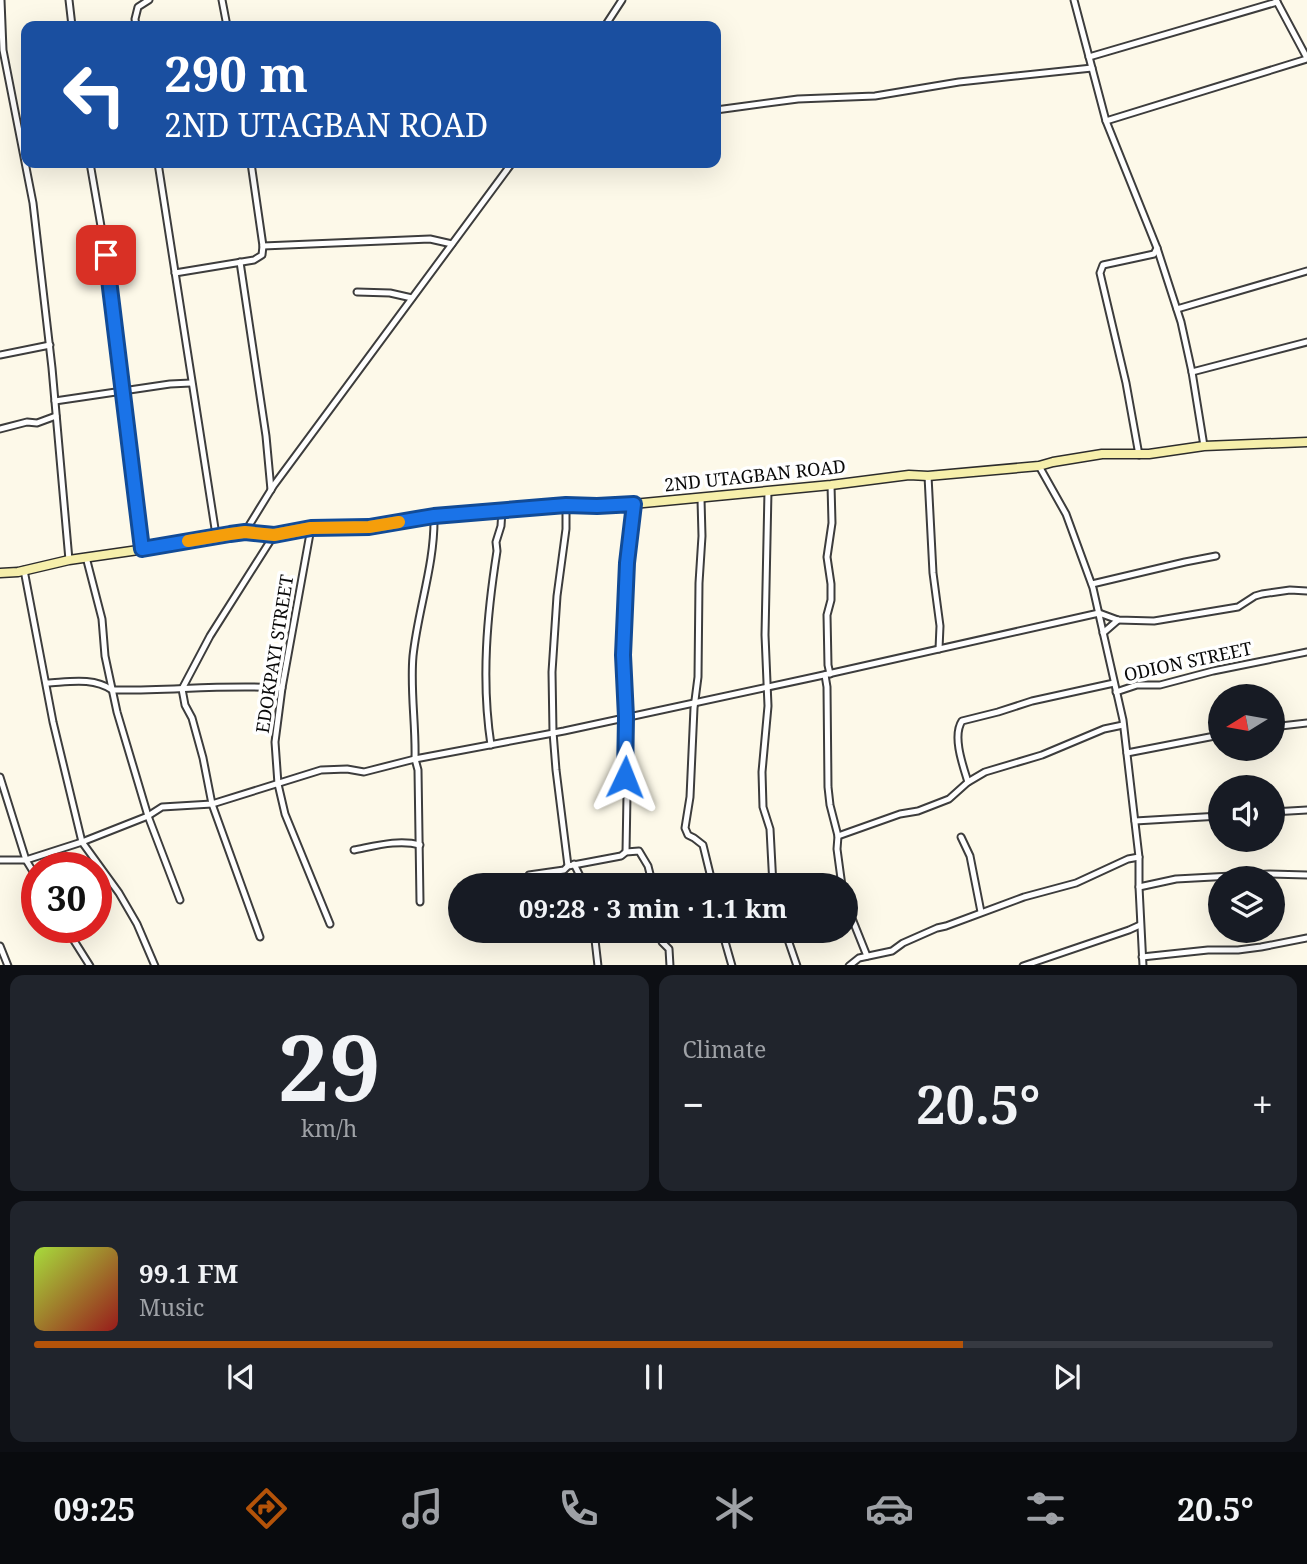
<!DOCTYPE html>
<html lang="en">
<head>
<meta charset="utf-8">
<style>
	:root { --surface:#171b24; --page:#20242c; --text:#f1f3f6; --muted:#9ea1a6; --line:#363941; --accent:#b45309 }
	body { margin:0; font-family:"Noto Serif",serif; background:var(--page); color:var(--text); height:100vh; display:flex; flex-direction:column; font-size:26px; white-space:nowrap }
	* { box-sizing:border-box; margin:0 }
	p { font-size:23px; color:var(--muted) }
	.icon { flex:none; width:38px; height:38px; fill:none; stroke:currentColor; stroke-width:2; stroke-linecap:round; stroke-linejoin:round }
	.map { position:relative; height:965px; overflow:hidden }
	.drawer { display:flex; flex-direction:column; gap:10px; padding:10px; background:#0d0f14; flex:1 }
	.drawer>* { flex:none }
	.guide { position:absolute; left:21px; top:21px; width:700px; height:147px; border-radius:14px; box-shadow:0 7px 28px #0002; background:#1a4fa0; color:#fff; overflow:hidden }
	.needle { width:46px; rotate:259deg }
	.controls { position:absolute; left:1208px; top:684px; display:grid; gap:14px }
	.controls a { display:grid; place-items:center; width:77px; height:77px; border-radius:50%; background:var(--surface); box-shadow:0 7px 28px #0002; font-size:35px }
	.speed { position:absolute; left:21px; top:852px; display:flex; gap:14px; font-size:35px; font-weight:700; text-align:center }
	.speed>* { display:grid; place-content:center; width:91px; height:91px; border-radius:50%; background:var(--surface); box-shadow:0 7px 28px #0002; line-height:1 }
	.speed .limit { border:10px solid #d22; background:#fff; color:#111 }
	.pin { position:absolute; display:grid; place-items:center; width:60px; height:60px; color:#fff; margin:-30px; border-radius:14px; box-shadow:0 4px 10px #0006 }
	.me { position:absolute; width:77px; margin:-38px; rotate:2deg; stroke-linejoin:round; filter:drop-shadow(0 0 5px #0008) }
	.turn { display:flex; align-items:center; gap:24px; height:147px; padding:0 28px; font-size:32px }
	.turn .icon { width:91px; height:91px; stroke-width:2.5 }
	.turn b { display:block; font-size:49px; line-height:60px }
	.big { font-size:52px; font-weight:700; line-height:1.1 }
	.drawer .card { flex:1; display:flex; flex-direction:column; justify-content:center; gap:10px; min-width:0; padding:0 24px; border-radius:14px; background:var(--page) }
	.drawer .dial { align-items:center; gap:0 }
	.dial b { font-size:91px; line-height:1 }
	.song { display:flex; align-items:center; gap:21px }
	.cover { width:84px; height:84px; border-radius:10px; background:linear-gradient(135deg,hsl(80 70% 55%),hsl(0 70% 35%)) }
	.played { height:7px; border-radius:4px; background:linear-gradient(90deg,var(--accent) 75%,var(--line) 75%) }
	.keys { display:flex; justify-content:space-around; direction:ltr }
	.heat { display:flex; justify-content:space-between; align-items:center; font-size:38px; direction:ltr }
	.drawer .tiles { flex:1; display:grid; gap:10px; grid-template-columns:1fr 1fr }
	.card:last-child { grid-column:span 2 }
	.trip { position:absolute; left:448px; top:873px; width:410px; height:70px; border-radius:35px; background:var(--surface); box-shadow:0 7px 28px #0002; font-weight:700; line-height:70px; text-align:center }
	.tab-bar { display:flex; height:112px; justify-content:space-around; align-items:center; background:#090b0e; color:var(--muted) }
	.tab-bar .icon { width:49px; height:49px }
	.tab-bar .selected { color:var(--accent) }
	.tab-bar b { font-size:32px; color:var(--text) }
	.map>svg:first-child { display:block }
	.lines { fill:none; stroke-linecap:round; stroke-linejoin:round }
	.street-casing { stroke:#3d3d3d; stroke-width:9 }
	.secondary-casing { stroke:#2c2c2c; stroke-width:11 }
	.street { stroke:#fff; stroke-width:5 }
	.secondary { stroke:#f6efab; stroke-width:8 }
	.route-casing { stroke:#114b97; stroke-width:18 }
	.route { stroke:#1a73e8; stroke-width:12 }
	.slow { stroke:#f59e0b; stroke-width:12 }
	.labels { text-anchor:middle; stroke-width:7; stroke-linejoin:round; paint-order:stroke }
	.street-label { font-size:18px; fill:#0a0a0a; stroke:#fff }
</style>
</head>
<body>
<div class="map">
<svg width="1307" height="966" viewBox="0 0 1307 966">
	<rect width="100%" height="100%" fill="#fdf9e9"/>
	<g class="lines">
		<g class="street-casing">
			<g id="street">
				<path d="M 1,0 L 3,50 L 33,203 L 52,368 L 69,560"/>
				<path d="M 69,0 L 72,26"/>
				<path d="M 222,0 L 227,26"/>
				<path d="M 1074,0 L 1106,121 L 1157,248 L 1181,322 L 1192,372 L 1204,446"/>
				<path d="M 1276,0 L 1307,58"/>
				<path d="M 136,26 L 135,19 L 138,7 L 149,0"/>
				<path d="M 605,26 L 622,0"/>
				<path d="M 1089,57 L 1277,2"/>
				<path d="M 716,110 L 798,99 L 875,96 L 959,82 L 1092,68"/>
				<path d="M 1106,121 L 1307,59"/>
				<path d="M 90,163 L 106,255 L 142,549"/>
				<path d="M 158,163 L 216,535"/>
				<path d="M 263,246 L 430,239 L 452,244"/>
				<path d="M 240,262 L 266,436 L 271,490"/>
				<path d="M 175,273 L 254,260 L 262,255 L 263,246 L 251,163"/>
				<path d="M 357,292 L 390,293 L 412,298"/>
				<path d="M 1177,309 L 1307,271"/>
				<path d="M 0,355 L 50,345"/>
				<path d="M 1192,372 L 1307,342"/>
				<path d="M 55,401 L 170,384 L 191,383"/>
				<path d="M 0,429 L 27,422 L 37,423 L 56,416"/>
				<path d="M 1139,455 L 1126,383 L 1100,273 L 1103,265 L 1154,254 L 1157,248"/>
				<path d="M 1039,466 L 1066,514 L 1093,588 L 1123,720 L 1139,857 L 1139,887 L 1143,966"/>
				<path d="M 928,476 L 933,573 L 940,626 L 939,649"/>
				<path d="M 768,491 L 765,635 L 768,706 L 762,772 L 763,807 L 770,829 L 773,886"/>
				<path d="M 701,499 L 702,536 L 699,583 L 698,677 L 694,708 L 690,797 L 685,828 L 688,835 L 694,838 L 703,845 L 713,886"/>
				<path d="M 566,504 L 566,529 L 557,596 L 552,672 L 553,732 L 556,770 L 568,866"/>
				<path d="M 311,528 L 282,688 L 275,742 L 278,784 L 285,814 L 330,924"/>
				<path d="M 245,532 L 274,485 L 512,163"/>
				<path d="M 86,557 L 102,619 L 105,656 L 117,712 L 148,816 L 180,900"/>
				<path d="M 24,570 L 53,722 L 82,842 L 119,893 L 137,924 L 155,966"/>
				<path d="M 1092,584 L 1185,562 L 1216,556"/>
				<path d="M 1099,613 L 1118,620 L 1154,621 L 1238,607 L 1255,596 L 1262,594 L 1290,590 L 1307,591"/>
				<path d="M 1103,633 L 1118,620"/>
				<path d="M 830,674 L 828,665 L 827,615 L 831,600 L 831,584 L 827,557 L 832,523 L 831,485"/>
				<path d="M 825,675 L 827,687 L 828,787 L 830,805 L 838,836 L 837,849 L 842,886"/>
				<path d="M 47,683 C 69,682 93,677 112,690 C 169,691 225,684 282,688"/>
				<path d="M 1116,692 L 1137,685 L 1160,685 L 1213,671 L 1307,652"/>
				<path d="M 1272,727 L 1307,723"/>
				<path d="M 491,745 C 481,680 487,615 497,551 L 496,542 L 501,526 L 502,510"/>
				<path d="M 1127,753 L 1220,735"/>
				<path d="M 0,777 L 26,860 L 37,878"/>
				<path d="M 968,782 C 963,766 952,736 962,721 L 998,712 L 1032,701 L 1114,683"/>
				<path d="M 1272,812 L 1307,810"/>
				<path d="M 1135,821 L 1220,816"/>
				<path d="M 838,836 L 900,814 L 918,811 L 949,799 L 968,782 L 985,772 L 1042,755 L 1104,729 L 1123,725"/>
				<path d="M 961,837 L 970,856 L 981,912"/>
				<path d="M 354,850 C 375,846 399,839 420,845"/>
				<path d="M 626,852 L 627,795 L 625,777 L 626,717 L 623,655 L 627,563 L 633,504"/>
				<path d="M 0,860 L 26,860 L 82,842 L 148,816 L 162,807 L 212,804 L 321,770 L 347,769 L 364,772 L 415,759 L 564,731 L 819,676 L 1099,613"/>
				<path d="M 574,864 L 585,886"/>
				<path d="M 529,875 L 564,870 L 568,866 L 621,856 L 626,852 L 639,851 L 648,866 L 653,886"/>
				<path d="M 1139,887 L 1176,879 L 1269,874 L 1307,875"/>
				<path d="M 845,901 L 867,956"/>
				<path d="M 420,902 L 418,770 L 415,759 C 416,725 410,690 413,656 C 418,609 435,564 434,516"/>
				<path d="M 66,928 L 90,966"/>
				<path d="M 594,931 L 598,966"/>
				<path d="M 660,931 L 662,942 L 669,949 L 670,966"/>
				<path d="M 722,931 L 732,966"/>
				<path d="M 785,931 L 797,966"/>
				<path d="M 260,937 L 212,804 L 203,758 L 192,718 L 185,705 L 182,689 L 210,636 L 274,535"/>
				<path d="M 0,946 L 8,966"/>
				<path d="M 1142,957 L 1208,950 L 1238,950 L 1261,947 L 1307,938"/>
				<path d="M 849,966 L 859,958 L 892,951 L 903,943 L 937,928 L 946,926 L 1024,897 L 1076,883 L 1128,859 L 1139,857"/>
				<path d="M 1023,966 L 1129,930 L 1140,925"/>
			</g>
		</g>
		<g class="secondary-casing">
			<path id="secondary" d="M 0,573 L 18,572 L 69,560 L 166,546 L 216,535 L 245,532 L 274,535 L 311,528 L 369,527 L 434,516 L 465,513 L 566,504 L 597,506 L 633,504 L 831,485 L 909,475 L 928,476 L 1039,466 L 1053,462 L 1102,454 L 1149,454 L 1204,446 L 1307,442"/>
		</g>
		<use href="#street" class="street"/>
		<use href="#secondary" class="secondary"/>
	</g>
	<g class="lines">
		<g class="route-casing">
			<path id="route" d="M 106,255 L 142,549 L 230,534 L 245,532 L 274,535 L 311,528 L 369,527 L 434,516 L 566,505 L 597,506 L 634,504 L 627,563 L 623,655 L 626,717 L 625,777"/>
		</g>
		<use href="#route" class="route"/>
		<path class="slow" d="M 188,541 L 230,534 L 245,532 L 274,535 L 311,528 L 369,527 L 399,522"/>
	</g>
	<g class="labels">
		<g class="street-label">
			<text transform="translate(755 476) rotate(-6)" y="6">2ND UTAGBAN ROAD</text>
			<text transform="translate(275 654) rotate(-81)" y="6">EDOKPAYI STREET</text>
			<text transform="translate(1188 662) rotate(-12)" y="6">ODION STREET</text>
		</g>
	</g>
</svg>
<div class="controls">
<a><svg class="needle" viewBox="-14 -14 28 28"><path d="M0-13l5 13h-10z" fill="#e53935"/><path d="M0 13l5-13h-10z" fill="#9ea1a6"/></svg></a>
<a><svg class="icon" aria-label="sound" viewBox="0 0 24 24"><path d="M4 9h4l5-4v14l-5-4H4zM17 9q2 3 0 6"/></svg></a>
<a><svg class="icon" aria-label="layers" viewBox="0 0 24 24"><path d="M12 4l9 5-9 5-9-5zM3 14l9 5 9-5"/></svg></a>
</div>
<div class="speed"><div class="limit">30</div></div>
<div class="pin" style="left:106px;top:255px;background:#d93025"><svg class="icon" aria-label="arrive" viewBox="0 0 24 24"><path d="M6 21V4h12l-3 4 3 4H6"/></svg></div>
<svg class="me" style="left:625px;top:777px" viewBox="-20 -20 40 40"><path d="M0-17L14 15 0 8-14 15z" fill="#1a73e8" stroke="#fff" stroke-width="4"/></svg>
<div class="trip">09:28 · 3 min · 1.1 km</div>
<div class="guide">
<div class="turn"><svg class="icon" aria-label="left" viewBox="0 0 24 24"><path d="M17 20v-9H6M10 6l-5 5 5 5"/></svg><div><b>290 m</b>2ND UTAGBAN ROAD</div></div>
</div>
</div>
<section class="drawer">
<div class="tiles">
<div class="card dial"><b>29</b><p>km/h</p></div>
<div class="card"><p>Climate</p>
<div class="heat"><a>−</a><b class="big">20.5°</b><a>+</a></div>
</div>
<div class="card">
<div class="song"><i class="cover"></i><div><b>99.1 FM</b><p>Music</p></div></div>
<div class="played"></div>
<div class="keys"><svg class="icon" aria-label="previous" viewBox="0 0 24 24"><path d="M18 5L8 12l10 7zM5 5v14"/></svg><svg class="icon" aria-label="pause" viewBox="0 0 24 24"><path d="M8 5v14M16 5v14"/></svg><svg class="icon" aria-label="next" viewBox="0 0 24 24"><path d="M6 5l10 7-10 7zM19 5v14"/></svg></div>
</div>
</div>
</section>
<nav class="tab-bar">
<b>09:25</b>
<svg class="icon selected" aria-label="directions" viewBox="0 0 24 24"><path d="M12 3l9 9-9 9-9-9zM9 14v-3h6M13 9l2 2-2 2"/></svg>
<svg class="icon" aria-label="music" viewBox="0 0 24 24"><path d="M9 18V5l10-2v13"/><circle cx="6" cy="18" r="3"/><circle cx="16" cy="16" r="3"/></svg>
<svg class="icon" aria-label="phone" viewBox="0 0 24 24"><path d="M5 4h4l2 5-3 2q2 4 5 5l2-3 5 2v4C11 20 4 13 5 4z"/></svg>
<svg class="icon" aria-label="climate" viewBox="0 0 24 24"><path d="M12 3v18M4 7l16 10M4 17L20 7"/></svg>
<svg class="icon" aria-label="car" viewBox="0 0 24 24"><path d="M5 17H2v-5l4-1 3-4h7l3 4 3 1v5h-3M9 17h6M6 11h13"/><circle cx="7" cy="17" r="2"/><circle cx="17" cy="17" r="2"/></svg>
<svg class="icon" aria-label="filters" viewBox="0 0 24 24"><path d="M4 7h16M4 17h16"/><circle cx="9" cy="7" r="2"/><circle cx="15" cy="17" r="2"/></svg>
<b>20.5°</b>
</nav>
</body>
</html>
